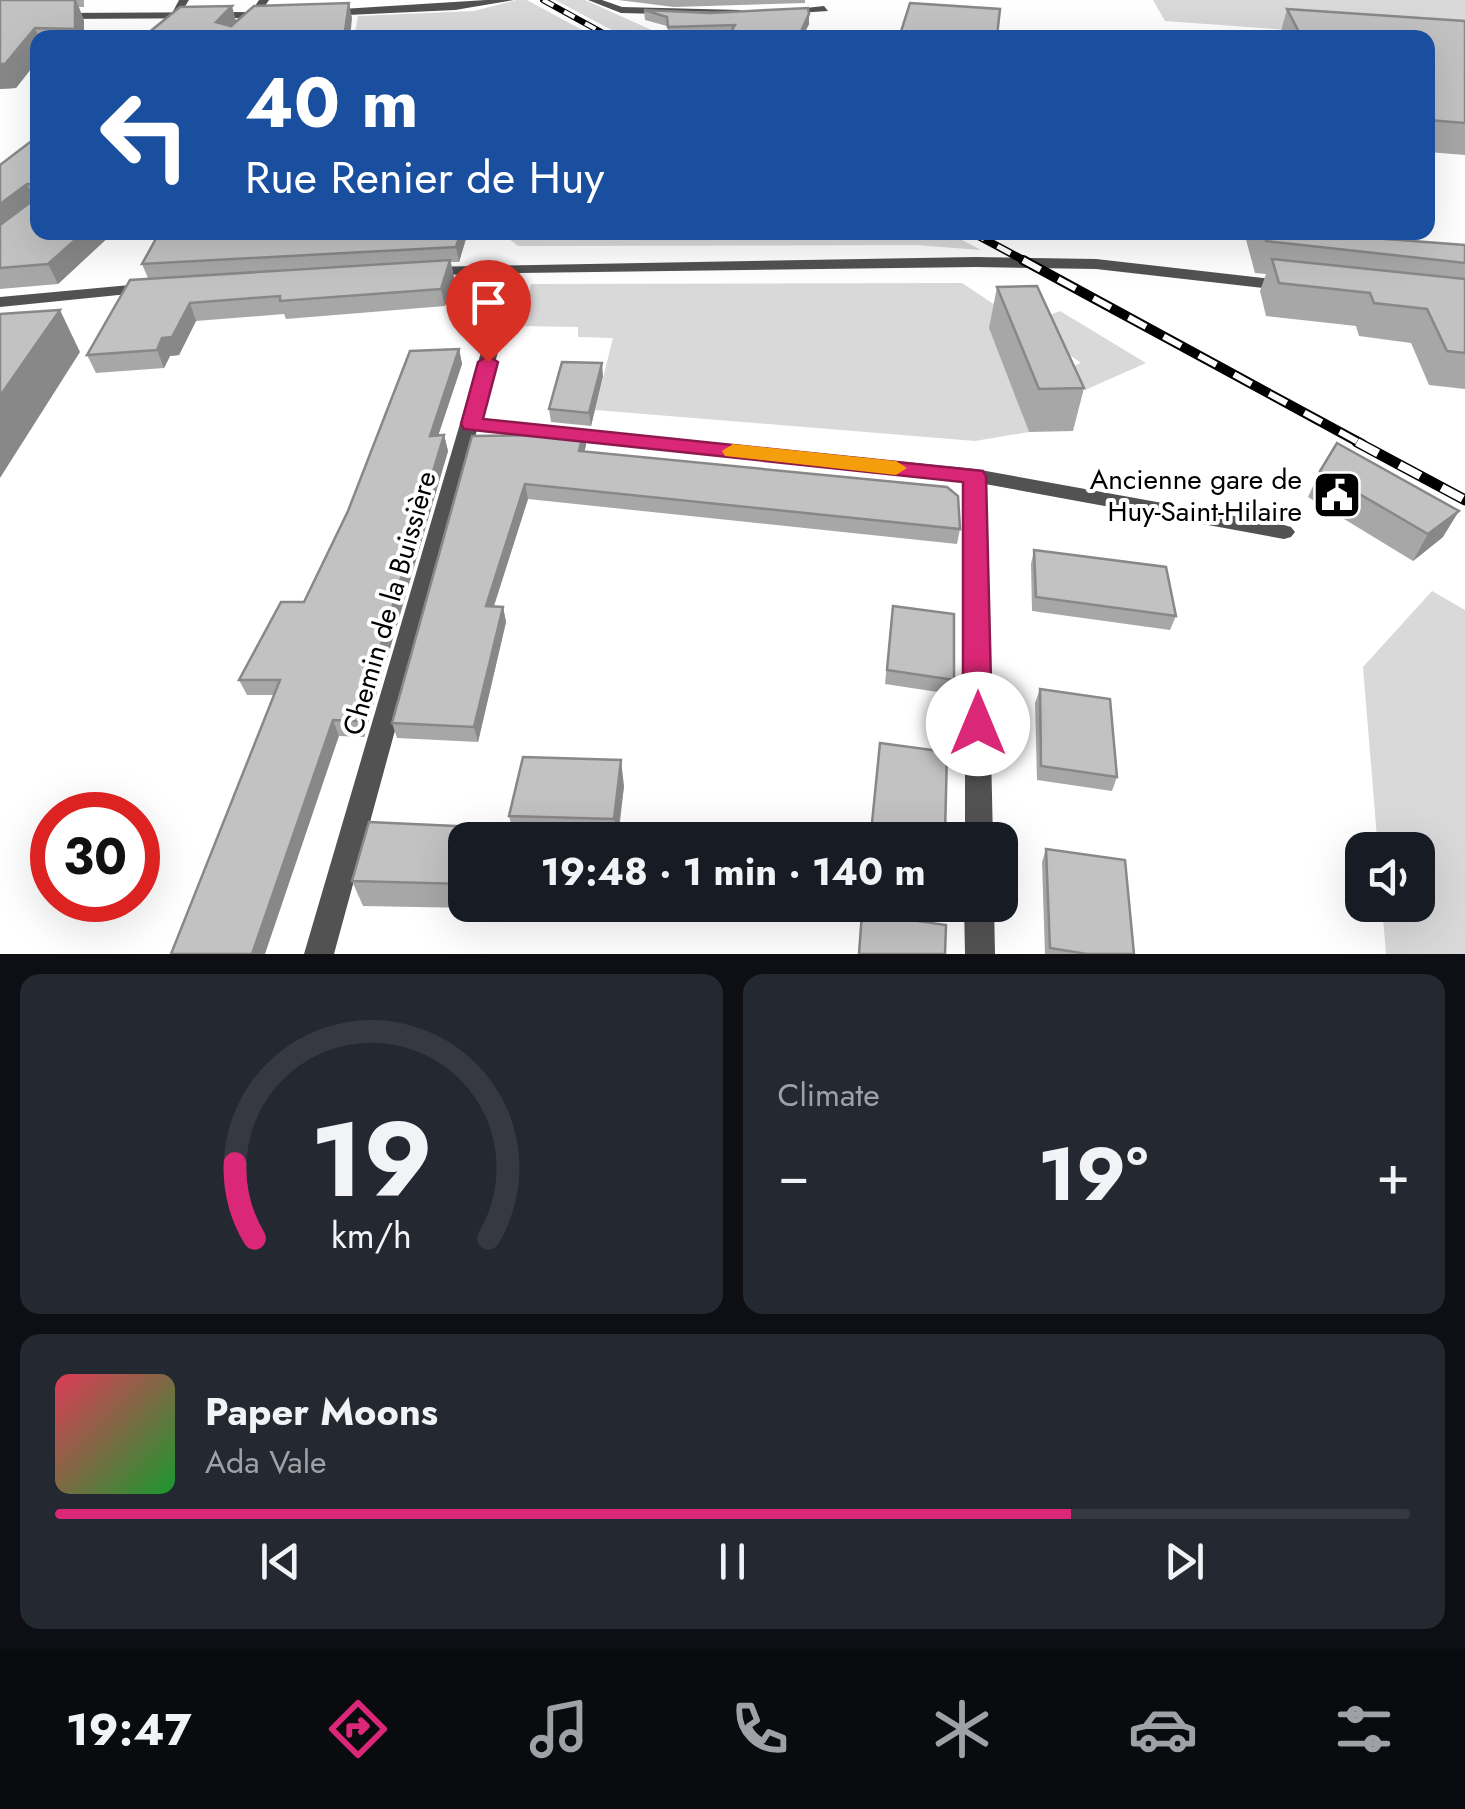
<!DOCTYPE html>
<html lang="en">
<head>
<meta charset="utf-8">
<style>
	:root { --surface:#171b24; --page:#242831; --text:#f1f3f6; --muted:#9ea1a6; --line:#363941; --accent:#db2777 }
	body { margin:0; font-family:Jost,sans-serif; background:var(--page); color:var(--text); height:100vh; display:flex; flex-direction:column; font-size:38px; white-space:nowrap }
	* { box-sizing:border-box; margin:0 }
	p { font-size:32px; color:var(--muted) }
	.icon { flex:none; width:55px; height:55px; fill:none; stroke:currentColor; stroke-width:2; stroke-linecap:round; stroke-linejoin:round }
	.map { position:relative; height:954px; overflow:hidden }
	.panel { display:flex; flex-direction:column; gap:20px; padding:20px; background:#0d0f14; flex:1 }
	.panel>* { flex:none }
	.banner { position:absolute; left:30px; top:30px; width:1405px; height:210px; border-radius:20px; box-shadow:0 10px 40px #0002; background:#1a4fa0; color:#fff; overflow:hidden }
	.controls { position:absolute; left:1345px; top:832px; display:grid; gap:20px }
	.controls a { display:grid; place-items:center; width:90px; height:90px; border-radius:20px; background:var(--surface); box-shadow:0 10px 40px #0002; font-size:50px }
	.speed { position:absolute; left:30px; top:792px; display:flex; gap:20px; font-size:50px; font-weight:700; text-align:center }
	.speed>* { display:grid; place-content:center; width:130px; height:130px; border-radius:50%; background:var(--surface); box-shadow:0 10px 40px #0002; line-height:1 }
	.speed .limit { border:15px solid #d22; background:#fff; color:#111 }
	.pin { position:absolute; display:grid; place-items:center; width:85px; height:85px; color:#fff; margin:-102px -42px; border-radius:50% 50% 50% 0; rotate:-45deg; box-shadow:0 0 10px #0007 }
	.pin .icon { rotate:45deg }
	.me { position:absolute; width:110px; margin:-55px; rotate:0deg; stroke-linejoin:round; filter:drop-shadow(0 0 8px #0008) }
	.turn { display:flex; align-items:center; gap:35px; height:210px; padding:0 50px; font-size:45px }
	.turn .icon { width:130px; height:130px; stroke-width:2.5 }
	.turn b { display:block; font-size:70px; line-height:85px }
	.big { font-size:75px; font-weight:700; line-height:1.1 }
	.panel .card { flex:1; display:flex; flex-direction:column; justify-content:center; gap:15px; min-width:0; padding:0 35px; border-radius:20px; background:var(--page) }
	.panel .dial { align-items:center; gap:0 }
	.dial svg { height:260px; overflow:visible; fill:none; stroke:var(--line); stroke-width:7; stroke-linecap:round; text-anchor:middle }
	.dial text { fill:var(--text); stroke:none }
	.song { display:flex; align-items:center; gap:30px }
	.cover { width:120px; height:120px; border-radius:15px; background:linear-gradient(135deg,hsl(350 70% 55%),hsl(130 70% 35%)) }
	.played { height:10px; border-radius:5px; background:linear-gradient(90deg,var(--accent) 75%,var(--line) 75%) }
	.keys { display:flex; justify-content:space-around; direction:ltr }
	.heat { display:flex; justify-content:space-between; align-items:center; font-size:55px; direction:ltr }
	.panel .tiles { flex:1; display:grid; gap:20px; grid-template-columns:1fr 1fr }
	.card:last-child { grid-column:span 2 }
	.trip { position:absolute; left:448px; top:822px; width:570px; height:100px; border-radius:20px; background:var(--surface); box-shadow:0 10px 40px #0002; font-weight:700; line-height:100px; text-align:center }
	.tabs { display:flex; height:160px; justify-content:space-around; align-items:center; background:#090b0e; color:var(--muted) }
	.tabs .icon { width:70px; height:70px }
	.tabs .selected { color:var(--accent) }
	.tabs b { font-size:45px; color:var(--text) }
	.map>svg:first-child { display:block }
	.green { fill:#d9d9d9 }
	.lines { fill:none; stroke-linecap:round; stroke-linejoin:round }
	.service { fill:#525252; fill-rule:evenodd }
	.minor { fill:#525252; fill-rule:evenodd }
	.rail-far3-casing { stroke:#000; stroke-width:6 }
	.rail-far2-casing { stroke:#000; stroke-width:8 }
	.rail-far1-casing { stroke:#000; stroke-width:10 }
	.rail-casing { stroke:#000; stroke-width:11 }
	.rail-far3 { stroke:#fff; stroke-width:4; stroke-dasharray:12; stroke-linecap:butt }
	.rail-far2 { stroke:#fff; stroke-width:5; stroke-dasharray:15; stroke-linecap:butt }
	.rail-far1 { stroke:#fff; stroke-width:6; stroke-dasharray:20; stroke-linecap:butt }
	.rail { stroke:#fff; stroke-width:8; stroke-dasharray:24; stroke-linecap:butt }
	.wall { fill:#a7a7a7 }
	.shaded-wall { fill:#888 }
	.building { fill:#c2c2c2; stroke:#888; stroke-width:2.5 }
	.route { fill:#db2777; stroke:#8e194d; stroke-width:2.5 }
	.slow { fill:#f59e0b }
	.labels { text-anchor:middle; stroke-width:8; stroke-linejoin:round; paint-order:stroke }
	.poi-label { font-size:28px; fill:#000; stroke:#fff; text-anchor:end }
	.street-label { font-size:28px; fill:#000; stroke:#fff }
</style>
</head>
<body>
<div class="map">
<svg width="1465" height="954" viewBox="0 0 1465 954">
	<rect width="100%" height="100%" fill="#fff"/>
	<g class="green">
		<path d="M 517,0 L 527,0 L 595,37 L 354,37 L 358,16 L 474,11 Z"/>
		<path d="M 555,0 L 585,0 L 667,37 L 625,37 Z"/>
		<path d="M 1153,0 L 1465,0 L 1465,43 L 1165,21 Z"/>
		<path d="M 949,233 L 981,250 L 916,245 L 518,246 L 502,233 Z"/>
		<path d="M 962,283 L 1028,327 L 990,329 L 1029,432 L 975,441 L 595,410 L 613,338 L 578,337 L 578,327 L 521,326 L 531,284 Z"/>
		<path d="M 1060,311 L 1146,363 L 1085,390 L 1061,371 L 1081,363 L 1026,324 Z"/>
		<path d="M 1432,591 L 1465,610 L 1465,954 L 1386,954 L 1382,905 L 1418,905 L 1418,850 L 1378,850 L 1363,667 Z"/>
	</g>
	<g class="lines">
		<path class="service" d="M 179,0 L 189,0 L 177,19 L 169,19 Z"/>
		<g class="minor">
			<path d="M 259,0 L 269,0 L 261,12 L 272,15 L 257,18 L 236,38 L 224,38 L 245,18 L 56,19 L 51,16 L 56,13 L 251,12 Z"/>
			<path d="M 486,0 L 514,0 L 455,10 L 326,16 L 321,13 L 326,10 Z"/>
			<path d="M 588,0 L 602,0 L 622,7 L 740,10 L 745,13 L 740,16 L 621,13 Z"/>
			<path d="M 824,6 L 828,11 L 783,14 L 778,11 Z"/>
			<path d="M 976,257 L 1096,259 L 1290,281 L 1298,286 L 1290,291 L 1096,269 L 976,267 L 519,273 L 480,419 L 975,469 L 1284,525 L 1291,527 L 1295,532 L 1291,537 L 1284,539 L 985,484 L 993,840 L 965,840 L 965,482 L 477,430 L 334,954 L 304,954 L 504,274 L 426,275 L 420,273 L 420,267 Z"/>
			<path d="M 152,283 L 158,285 L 158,291 L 0,307 L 0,297 Z"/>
			<path d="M 964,905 L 994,905 L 995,954 L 965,954 Z"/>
		</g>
		<g class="rail-far3-casing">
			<path id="rail-far3" d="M 543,0 L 612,38"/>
		</g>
		<g class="rail-far2-casing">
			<path id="rail-far2" d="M 971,232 L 1027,262"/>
		</g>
		<g class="rail-far1-casing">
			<path id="rail-far1" d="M 1023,260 L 1362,444"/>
		</g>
		<g class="rail-casing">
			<path id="rail" d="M 1357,442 L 1465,500"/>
		</g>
		<use href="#rail-far3" class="rail-far3"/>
		<use href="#rail-far2" class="rail-far2"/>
		<use href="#rail-far1" class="rail-far1"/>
		<use href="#rail" class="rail"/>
	</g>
	<g class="wall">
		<path d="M 0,0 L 84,0 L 84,7 L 79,7 L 84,21 L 84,38 L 38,38 L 38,60 L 16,88 L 0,89 Z"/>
		<path d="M 618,0 L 805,0 L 805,3 L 674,7 Z"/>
		<path d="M 1287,9 L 1465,21 L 1465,155 L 1428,152 L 1428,38 L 1279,38 Z"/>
		<path d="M 644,10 L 809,14 L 809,24 L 802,38 L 727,38 L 729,35 L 669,37 L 667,26 L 645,20 Z"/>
		<path d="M 38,136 L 38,232 L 114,232 L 58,284 L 0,289 L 0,165 Z"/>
		<path d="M 192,232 L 468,232 L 459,262 L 451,262 L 454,278 L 445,306 L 286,319 L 284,314 L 196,321 L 179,355 L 170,356 L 164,368 L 96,373 L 87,355 L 148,278 L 142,264 Z"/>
		<path d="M 1244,232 L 1368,232 L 1373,238 L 1465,245 L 1465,389 L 1429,385 L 1411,343 L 1359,336 L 1356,326 L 1266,316 L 1260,291 L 1266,274 L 1255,273 Z"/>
		<path d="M 997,287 L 1084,388 L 1073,431 L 1029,432 L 989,328 Z"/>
		<path d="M 459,349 L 462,364 L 438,436 L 444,435 L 448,451 L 364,737 L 339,736 L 274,695 L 247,695 L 239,680 L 304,602 Z"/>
		<path d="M 603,376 L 591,426 L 551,422 L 549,409 Z"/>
		<path d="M 584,430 L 586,445 L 584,452 L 960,529 L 957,544 L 528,499 L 494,606 L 503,607 L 506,622 L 478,742 L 397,738 L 392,723 L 541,435 Z"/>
		<path d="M 1320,471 L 1443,537 L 1413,561 L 1308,497 Z"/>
		<path d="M 1034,550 L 1176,616 L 1170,630 L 1032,611 L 1031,564 Z"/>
		<path d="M 891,620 L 954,680 L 951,694 L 885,684 Z"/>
		<path d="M 1040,689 L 1117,777 L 1112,791 L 1037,780 L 1035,703 Z"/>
		<path d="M 878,757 L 945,834 L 944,840 L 894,840 L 870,836 Z"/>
		<path d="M 624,786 L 618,840 L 515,840 L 509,816 Z"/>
		<path d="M 476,827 L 480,840 L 465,840 L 465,905 L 472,905 L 472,908 L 363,906 L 352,881 Z"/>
		<path d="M 1046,849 L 1134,954 L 1045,954 L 1042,862 Z"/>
	</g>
	<g class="shaded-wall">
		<path d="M 76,0 L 84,21 L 84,38 L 78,38 L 75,29 Z"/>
		<path d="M 349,3 L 352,18 L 350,38 L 344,38 Z"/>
		<path d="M 232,6 L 236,21 L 220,38 L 216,22 Z"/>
		<path d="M 809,14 L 809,24 L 802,38 L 798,38 Z"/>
		<path d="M 35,28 L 39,38 L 38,38 L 38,60 L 16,88 L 0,89 L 0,64 Z"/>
		<path d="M 27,184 L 36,202 L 0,230 L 0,204 Z"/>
		<path d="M 84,232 L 114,232 L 58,284 L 48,264 Z"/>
		<path d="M 461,232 L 468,232 L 459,262 L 456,247 Z"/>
		<path d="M 450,260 L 454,278 L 445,306 L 441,289 Z"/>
		<path d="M 190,303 L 196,321 L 179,355 L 170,356 L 164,368 L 157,350 L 162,338 Z"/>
		<path d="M 60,310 L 80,352 L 0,478 L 0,396 Z"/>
		<path d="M 459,349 L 462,364 L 433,451 L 430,436 Z"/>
		<path d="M 602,363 L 603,376 L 591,426 L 589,413 Z"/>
		<path d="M 584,430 L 586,445 L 581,466 L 579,451 Z"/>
		<path d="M 444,435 L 448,451 L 364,737 L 358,721 Z"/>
		<path d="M 525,484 L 528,499 L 489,621 L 486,606 Z"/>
		<path d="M 1459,511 L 1443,537 L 1413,561 L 1428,534 Z"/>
		<path d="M 503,607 L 506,622 L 478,742 L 474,727 Z"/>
		<path d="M 333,720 L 339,736 L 265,954 L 252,954 Z"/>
		<path d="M 621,760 L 624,786 L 617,840 L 614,819 Z"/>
		<path d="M 476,827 L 480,840 L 474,840 Z"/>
	</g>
	<g class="building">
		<path d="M 0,0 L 75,0 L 75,29 L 35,28 L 5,64 L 0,64 Z"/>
		<path d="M 349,3 L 344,38 L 142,38 L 180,7 L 232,6 L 216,22 L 231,26 L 254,6 Z"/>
		<path d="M 910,3 L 1000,9 L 997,36 L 1012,38 L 899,38 Z"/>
		<path d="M 808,8 L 809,14 L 798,38 L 727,38 L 735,25 L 668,27 L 667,17 L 644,10 L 710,13 Z"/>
		<path d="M 1287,9 L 1465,21 L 1465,123 L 1428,120 L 1428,38 L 1302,38 Z"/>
		<path d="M 38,136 L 38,232 L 84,232 L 48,264 L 0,268 L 0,225 L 32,201 L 32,184 L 27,184 L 0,204 L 0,165 Z"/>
		<path d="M 192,232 L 461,232 L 456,247 L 142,264 L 158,235 Z"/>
		<path d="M 1264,232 L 1368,232 L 1373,238 L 1465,245 L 1465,263 L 1266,241 Z"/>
		<path d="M 1272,259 L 1465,279 L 1465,353 L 1447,351 L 1427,309 L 1374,303 L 1370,293 L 1279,283 Z"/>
		<path d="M 450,260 L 441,289 L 280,301 L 280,296 L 190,303 L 172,337 L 162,338 L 157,350 L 87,355 L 130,280 Z"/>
		<path d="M 1037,286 L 1084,388 L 1039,389 L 997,287 Z"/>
		<path d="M 60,310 L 0,396 L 0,314 Z"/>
		<path d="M 459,349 L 430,436 L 444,435 L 358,721 L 333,720 L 252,954 L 171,954 L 280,680 L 239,680 L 281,602 L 304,602 L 348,511 L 410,351 Z"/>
		<path d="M 562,362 L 602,363 L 589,413 L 549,409 Z"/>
		<path d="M 544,426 L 584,430 L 579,451 L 947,487 L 958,496 L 960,529 L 525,484 L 486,606 L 503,607 L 474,727 L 392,723 L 472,436 L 541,435 Z"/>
		<path d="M 1337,443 L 1459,511 L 1428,534 L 1320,471 Z"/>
		<path d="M 1034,550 L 1166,567 L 1176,616 L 1036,597 Z"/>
		<path d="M 893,606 L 954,614 L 954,680 L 887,670 Z"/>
		<path d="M 1040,689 L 1110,699 L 1117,777 L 1041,766 Z"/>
		<path d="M 880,743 L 947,752 L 945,834 L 872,823 Z"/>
		<path d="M 523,757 L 621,760 L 614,819 L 509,816 Z"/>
		<path d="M 369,822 L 476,827 L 474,840 L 465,840 L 464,884 L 352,881 Z"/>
		<path d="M 1046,849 L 1125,860 L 1134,954 L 1087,954 L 1050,948 Z"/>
		<path d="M 862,913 L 946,925 L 945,954 L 859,954 Z"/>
	</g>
	<path class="route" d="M 488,356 L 498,362 L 483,419 L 983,471 L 986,476 L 992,724 L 988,732 L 978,735 L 967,732 L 963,724 L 963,482 L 464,429 L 461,424 L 478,362 Z"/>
	<path class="slow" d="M 733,444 L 896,461 L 907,468 L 896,475 L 725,456 L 722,451 Z"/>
	<defs>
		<g id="civic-square" transform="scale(2.5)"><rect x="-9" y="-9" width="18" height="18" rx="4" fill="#000" stroke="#fff"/><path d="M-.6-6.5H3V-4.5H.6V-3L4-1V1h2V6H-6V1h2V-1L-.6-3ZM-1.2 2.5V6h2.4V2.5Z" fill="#fff"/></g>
	</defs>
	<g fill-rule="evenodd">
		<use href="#civic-square" x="1337" y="495"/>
	</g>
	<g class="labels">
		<g class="poi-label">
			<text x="1302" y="489">Ancienne gare de<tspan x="1302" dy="32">Huy-Saint-Hilaire</tspan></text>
		</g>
		<g class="street-label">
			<text transform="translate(389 603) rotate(-74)" y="10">Chemin de la Buissière</text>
		</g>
	</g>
</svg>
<div class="controls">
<a><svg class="icon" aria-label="sound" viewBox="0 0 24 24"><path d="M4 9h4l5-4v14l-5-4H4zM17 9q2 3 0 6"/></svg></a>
</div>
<div class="speed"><div class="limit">30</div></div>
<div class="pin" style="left:488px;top:362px;background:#d93025"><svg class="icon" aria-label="arrive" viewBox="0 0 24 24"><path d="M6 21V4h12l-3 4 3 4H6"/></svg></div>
<svg class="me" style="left:978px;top:724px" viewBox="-20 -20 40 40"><circle r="19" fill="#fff"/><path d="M0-13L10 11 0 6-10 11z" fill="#db2777"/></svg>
<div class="trip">19:48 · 1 min · 140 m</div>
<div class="banner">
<div class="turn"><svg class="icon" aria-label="left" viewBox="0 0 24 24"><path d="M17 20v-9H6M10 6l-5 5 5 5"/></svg><div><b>40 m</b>Rue Renier de Huy</div></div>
</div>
</div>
<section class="panel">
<div class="tiles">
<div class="card dial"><svg viewBox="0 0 100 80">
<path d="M14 69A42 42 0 1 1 86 69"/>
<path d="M14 69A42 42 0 0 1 8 46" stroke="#db2777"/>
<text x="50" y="56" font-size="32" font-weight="700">19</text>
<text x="50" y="72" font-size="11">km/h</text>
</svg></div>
<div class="card"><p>Climate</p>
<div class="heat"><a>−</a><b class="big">19°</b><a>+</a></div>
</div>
<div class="card">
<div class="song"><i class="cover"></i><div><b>Paper Moons</b><p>Ada Vale</p></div></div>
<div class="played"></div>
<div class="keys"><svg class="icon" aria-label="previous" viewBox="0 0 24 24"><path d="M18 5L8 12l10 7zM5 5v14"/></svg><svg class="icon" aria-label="pause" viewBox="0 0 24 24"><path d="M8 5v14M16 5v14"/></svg><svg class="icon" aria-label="next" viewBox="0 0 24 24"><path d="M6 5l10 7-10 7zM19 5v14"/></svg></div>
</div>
</div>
</section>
<nav class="tabs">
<b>19:47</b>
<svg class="icon selected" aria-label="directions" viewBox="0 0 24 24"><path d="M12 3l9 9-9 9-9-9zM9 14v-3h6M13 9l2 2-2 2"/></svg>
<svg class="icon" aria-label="music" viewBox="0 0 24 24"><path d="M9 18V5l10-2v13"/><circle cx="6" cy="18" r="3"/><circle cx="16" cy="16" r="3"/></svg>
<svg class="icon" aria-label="phone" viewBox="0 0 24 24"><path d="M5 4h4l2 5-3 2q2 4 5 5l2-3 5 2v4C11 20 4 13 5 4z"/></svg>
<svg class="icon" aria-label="climate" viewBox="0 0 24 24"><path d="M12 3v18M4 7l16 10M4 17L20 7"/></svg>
<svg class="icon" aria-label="car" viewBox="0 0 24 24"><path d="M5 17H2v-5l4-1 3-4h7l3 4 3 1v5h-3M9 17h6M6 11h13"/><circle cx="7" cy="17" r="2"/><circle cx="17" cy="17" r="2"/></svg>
<svg class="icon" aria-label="filters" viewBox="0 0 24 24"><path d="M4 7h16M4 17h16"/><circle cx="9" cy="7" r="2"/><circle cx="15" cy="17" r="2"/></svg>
</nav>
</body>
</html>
